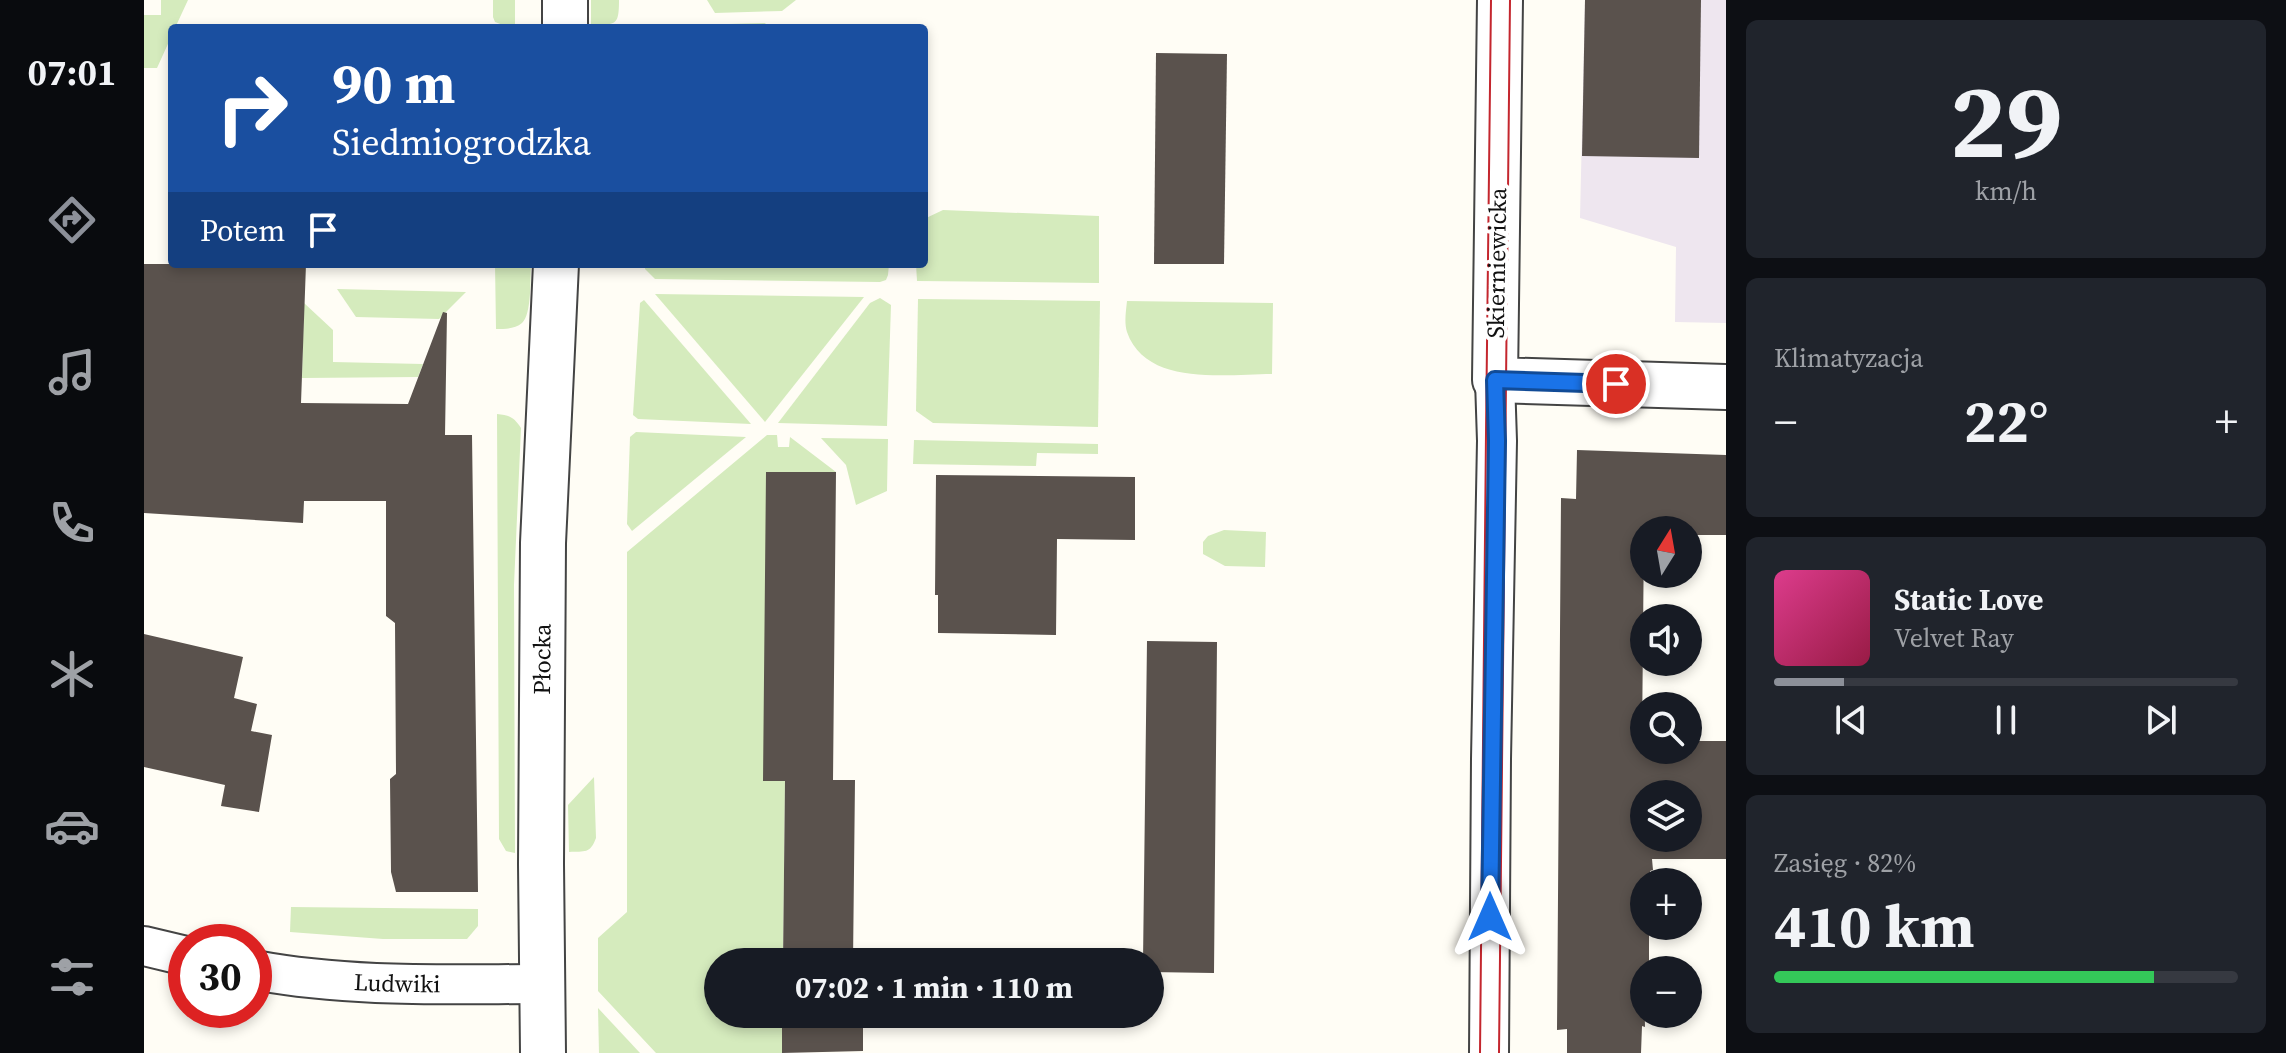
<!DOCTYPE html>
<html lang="pl">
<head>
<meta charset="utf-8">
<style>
	:root { --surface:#171b24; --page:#20242c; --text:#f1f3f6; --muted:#9ea1a6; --line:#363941; --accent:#8c9099 }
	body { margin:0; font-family:"Source Serif 4",serif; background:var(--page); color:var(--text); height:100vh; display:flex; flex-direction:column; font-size:30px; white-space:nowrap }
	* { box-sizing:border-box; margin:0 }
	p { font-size:26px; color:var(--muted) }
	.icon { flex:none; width:44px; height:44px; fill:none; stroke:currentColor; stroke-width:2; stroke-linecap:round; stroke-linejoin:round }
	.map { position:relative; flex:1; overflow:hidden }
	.sheet { display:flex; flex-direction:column; gap:20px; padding:20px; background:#0d0f14; width:560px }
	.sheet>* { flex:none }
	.hud { position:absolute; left:24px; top:24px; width:760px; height:244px; border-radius:8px; box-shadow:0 4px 12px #0003; background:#1a4fa0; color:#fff; overflow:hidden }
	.needle { width:52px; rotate:11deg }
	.tools { position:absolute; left:1486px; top:516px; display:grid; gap:16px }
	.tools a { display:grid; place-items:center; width:72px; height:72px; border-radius:50%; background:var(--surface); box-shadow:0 4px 12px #0003; font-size:40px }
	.speed { position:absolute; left:24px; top:924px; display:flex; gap:16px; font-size:40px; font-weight:700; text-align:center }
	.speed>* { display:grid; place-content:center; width:104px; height:104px; border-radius:50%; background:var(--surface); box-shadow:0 4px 12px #0003; line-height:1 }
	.speed .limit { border:12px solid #d22; background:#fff; color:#111 }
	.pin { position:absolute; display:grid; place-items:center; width:68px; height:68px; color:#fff; margin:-34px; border:4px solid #fff; border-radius:50%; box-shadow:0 2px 8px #0007 }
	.me { position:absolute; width:88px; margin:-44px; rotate:0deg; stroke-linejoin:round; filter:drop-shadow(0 0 6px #0008) }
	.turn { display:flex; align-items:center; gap:28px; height:168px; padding:0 32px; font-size:36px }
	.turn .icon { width:104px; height:104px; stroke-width:2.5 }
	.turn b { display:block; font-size:56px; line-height:68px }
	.then { display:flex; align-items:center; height:76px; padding:0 32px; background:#0003; gap:16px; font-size:30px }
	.big { font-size:60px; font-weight:700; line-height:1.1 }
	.sheet .widget { flex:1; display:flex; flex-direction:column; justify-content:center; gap:12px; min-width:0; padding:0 28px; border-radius:12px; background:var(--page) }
	.sheet .dial { align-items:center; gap:0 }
	.dial b { font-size:104px; line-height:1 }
	.song { display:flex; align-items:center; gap:24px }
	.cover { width:96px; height:96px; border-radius:12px; background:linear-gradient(135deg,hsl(330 70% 55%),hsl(340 70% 35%)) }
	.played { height:8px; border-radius:4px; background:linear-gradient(90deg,var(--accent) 15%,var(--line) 15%) }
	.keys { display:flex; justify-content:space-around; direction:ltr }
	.heat { display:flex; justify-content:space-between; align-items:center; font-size:44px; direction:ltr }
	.charge { height:12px; border-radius:6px; background:linear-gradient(90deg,#34c759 82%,var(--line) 0) }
	.trip { position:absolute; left:560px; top:948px; width:460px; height:80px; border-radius:40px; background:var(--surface); box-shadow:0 4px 12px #0003; font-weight:700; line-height:80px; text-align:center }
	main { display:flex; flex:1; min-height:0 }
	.dock { display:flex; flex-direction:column; width:144px; justify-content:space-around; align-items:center; background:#090b0e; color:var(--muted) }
	.dock .icon { width:56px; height:56px }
	.dock .current { color:var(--accent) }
	.dock b { font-size:36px; color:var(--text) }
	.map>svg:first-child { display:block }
	.industrial { fill:#eee6ef }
	.green { fill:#d5ebbd }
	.building { fill:#5a524d; fill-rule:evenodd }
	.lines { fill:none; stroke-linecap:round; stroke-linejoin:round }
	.minor-casing { stroke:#444; stroke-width:42 }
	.tertiary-casing { stroke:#444; stroke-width:48 }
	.minor { stroke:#fff; stroke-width:38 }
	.tertiary { stroke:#fff; stroke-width:44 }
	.tram { stroke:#c4262e; stroke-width:2 }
	.route-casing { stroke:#114b97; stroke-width:20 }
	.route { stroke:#1a73e8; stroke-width:14 }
	.labels { text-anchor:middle; stroke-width:8; stroke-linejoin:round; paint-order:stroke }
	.street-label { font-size:24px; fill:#111; stroke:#fff }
</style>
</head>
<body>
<main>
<nav class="dock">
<b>07:01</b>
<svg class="icon current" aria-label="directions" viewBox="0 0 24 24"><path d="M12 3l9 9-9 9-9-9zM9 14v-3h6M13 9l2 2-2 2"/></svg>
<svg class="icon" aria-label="music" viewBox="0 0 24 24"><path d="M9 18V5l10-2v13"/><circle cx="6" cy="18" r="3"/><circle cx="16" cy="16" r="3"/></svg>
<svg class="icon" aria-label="phone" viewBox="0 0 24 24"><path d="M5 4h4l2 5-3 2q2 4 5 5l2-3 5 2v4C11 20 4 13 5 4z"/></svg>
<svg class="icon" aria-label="climate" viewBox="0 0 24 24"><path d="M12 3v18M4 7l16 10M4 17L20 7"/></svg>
<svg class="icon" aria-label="car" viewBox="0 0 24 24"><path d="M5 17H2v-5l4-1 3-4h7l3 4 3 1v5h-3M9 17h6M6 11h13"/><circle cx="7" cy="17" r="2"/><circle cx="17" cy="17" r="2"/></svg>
<svg class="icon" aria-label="filters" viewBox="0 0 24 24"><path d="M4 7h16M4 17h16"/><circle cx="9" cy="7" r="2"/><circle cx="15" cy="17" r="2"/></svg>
</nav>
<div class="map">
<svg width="1582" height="1053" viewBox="0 0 1582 1053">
	<rect width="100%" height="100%" fill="#fffdf5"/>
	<path class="industrial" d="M 1441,0 L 1582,0 L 1582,323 L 1531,322 L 1532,247 L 1436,218 Z"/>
	<g class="green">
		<path d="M 17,0 L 44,0 L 31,28 L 28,28 L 28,35 L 13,68 L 0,68 L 0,15 L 17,15 Z"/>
		<path d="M 349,0 L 371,0 L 371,24 L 359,25 L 351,22 L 349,17 Z"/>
		<path d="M 447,0 L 475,0 C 475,26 472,25 447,24 Z"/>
		<path d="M 563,0 L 652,0 L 638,11 L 571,13 Z"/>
		<path d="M 622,23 L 616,28 L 512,28 L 514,26 Z"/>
		<path d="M 799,210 L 955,216 L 955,283 L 773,281 L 772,264 L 780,264 L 780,219 Z"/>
		<path d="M 351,264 L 387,264 C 386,278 388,314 378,323 C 371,329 361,329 352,329 Z"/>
		<path d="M 501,264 L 745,264 L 744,275 L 742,280 L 736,282 L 511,279 L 501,269 Z"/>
		<path d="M 193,289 L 322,292 L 295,319 L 212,317 Z"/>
		<path d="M 511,294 L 720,297 L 621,422 Z"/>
		<path d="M 736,298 L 747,305 L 743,426 L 634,423 L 726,303 Z"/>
		<path d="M 774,299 L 956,301 L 954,427 L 789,423 L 772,411 Z"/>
		<path d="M 500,300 L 607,424 L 494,419 L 489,415 L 496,303 Z"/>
		<path d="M 983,301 L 1129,303 L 1128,374 C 1082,374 1002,387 983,332 C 980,323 982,311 983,301 Z"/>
		<path d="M 160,303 L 189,330 L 189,362 L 279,364 L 274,377 L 158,378 Z"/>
		<path d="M 353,414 C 365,415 370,417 377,428 L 370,585 L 371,853 L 362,851 L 355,839 Z"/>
		<path d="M 492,432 L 602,437 L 488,531 L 483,524 L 486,437 Z"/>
		<path d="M 623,435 L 633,435 L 634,447 L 645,447 L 646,437 L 692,472 L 623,472 L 641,781 L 639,962 L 574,962 L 574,1014 L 638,1014 L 638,1053 L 512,1053 L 454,991 L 454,938 L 483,912 L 483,552 Z"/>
		<path d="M 677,438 L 744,439 L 743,491 L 712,505 L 702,465 Z"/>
		<path d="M 770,440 L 954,444 L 954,454 L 893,453 L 892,466 L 769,464 Z"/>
		<path d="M 1080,530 L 1122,532 L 1121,567 L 1081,566 L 1059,554 L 1059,542 L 1064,536 Z"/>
		<path d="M 450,777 L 452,838 C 446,854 441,851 425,852 L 424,805 Z"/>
		<path d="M 147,907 L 334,909 L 334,926 L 323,939 L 239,939 L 146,932 Z"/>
		<path d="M 454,1008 L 496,1053 L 455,1053 Z"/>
	</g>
	<g class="building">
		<path d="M 1441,0 L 1557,0 L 1555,158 L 1438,156 Z"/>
		<path d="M 1012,53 L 1083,54 L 1080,264 L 1010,264 Z"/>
		<path d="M 0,264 L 162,264 L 157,403 L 264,404 L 299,312 L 303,313 L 301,435 L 328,435 L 334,892 L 252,892 L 247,872 L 246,779 L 252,774 L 251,623 L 242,616 L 242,501 L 160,501 L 159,523 L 0,513 Z"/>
		<path d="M 1433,450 L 1582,455 L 1582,535 L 1544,535 L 1544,530 L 1500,530 L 1498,740 L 1500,750 L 1544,750 L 1544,741 L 1582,741 L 1582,859 L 1508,859 L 1509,870 L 1506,871 L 1506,882 L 1500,882 L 1500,926 L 1505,926 L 1505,970 L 1500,970 L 1501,1027 L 1498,1026 L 1497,1053 L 1423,1053 L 1423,1029 L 1413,1030 L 1417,498 L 1432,499 ZM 1500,794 L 1544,794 L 1544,838 L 1500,838 Z"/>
		<path d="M 622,472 L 692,472 L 689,780 L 711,780 L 709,962 L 639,962 L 641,781 L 619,781 Z"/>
		<path d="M 792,475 L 991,477 L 991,540 L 913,539 L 912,635 L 794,633 L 794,595 L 791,595 Z"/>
		<path d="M 0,634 L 99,657 L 90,698 L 113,704 L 107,731 L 128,735 L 115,812 L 77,806 L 81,785 L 0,767 Z"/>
		<path d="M 1003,641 L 1073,642 L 1070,973 L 1006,972 L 1006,962 L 999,962 Z"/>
		<path d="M 638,1014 L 708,1014 L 708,1020 L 719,1020 L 719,1051 L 638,1053 Z"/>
	</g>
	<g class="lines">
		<g class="minor-casing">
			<g id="minor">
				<path d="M 0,946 L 42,956"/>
				<path id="s1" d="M 110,970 C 206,988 302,984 399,984"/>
				<path d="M 1345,1053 L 1347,759 L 1353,441 L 1351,380"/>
			</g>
		</g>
		<g class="tertiary-casing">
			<g id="tertiary">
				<path d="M 421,0 L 421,28"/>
				<path d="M 1356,0 L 1351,380 L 1582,387"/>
				<path id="s2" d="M 399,1053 L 397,864 L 399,543 L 412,264"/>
			</g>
		</g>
		<use href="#minor" class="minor"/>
		<use href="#tertiary" class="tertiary"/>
		<g class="tram">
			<path d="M 1336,1053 C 1337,702 1344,351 1347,0"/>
			<path d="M 1355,1053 L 1366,0"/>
		</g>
	</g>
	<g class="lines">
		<g class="route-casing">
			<path id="route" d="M 1346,917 L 1353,441 L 1351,380 L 1472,384"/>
		</g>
		<use href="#route" class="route"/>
	</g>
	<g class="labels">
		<g class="street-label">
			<text transform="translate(1353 263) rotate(-89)" y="8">Skierniewicka</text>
			<text dy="8" stroke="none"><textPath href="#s2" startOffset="394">Płocka</textPath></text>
			<text dy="8" stroke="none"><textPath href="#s1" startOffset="144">Ludwiki</textPath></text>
		</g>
	</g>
</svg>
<div class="tools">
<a><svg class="needle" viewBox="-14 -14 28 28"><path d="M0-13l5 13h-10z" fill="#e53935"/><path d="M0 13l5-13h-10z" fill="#9ea1a6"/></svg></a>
<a><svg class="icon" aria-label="sound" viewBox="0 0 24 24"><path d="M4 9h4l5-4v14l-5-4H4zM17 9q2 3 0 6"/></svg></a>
<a><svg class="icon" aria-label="search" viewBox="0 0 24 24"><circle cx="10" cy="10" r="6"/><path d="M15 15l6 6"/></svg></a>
<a><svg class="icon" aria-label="layers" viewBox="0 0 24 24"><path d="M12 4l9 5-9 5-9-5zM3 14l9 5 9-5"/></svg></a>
<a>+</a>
<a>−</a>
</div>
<div class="speed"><div class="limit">30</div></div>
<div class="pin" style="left:1472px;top:384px;background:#d93025"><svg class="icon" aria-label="arrive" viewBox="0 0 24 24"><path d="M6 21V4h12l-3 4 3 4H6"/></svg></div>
<svg class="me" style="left:1346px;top:917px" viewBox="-20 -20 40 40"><path d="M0-17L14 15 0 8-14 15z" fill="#1a73e8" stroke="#fff" stroke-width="4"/></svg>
<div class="trip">07:02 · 1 min · 110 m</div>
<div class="hud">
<div class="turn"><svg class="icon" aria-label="right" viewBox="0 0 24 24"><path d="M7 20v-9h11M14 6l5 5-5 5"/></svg><div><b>90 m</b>Siedmiogrodzka</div></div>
<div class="then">Potem<svg class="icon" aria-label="arrive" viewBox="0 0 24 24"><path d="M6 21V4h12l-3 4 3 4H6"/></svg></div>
</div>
</div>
<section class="sheet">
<div class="widget dial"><b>29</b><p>km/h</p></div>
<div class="widget"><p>Klimatyzacja</p>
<div class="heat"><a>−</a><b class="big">22°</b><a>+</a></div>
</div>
<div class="widget">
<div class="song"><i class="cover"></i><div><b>Static Love</b><p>Velvet Ray</p></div></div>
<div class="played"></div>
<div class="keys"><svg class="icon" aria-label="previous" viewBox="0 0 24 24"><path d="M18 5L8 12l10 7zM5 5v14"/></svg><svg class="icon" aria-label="pause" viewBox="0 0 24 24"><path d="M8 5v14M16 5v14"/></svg><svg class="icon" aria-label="next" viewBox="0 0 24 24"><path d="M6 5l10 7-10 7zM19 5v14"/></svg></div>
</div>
<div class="widget"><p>Zasięg · 82%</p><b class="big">410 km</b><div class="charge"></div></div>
</section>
</main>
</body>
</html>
